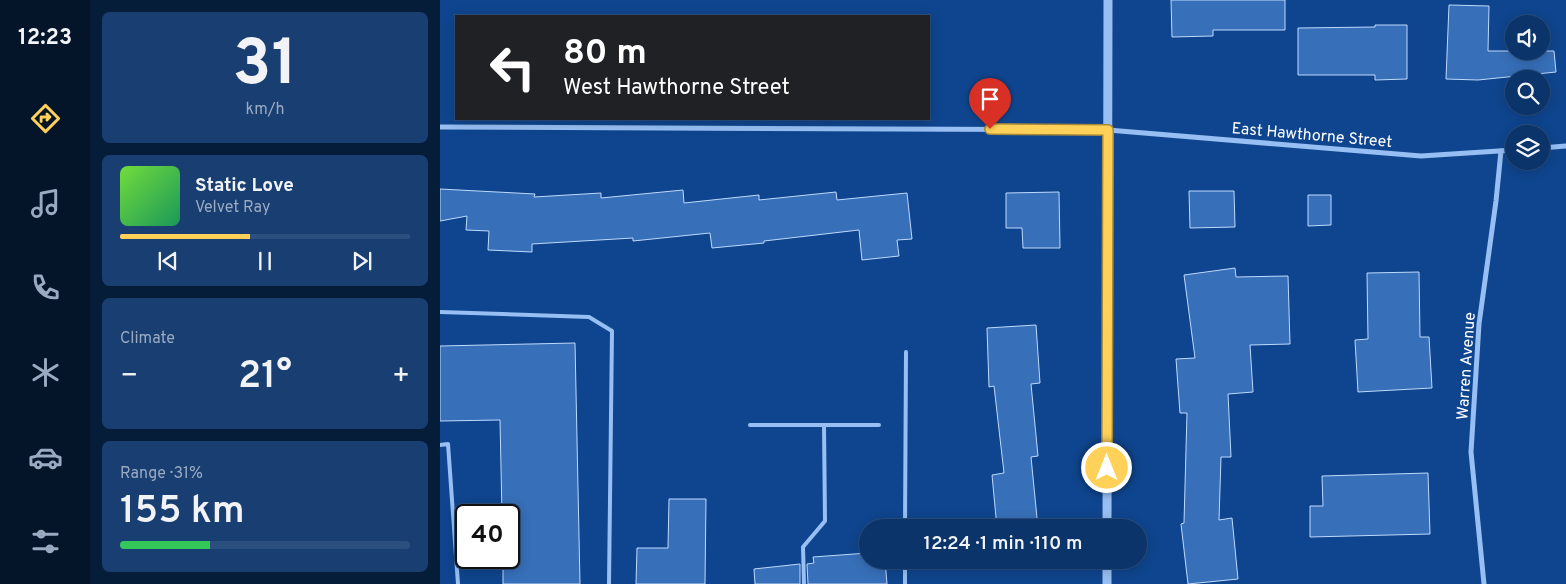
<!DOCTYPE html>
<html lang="en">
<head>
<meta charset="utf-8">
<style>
	:root { --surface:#0b346a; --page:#193f72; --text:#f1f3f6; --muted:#9aaac1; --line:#2b4f7e; --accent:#ffd159 }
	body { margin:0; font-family:Overpass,sans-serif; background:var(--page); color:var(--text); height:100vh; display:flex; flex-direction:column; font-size:19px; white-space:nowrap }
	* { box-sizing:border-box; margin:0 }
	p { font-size:16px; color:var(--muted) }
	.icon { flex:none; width:28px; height:28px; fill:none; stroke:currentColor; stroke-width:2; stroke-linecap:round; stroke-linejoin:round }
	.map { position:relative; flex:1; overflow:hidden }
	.drawer { display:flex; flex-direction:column; gap:12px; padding:12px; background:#061d3a; width:350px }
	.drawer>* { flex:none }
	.banner { position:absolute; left:15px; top:15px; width:475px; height:105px; border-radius:0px; box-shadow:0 2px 12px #0003,0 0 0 1px var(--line); background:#202124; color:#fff; overflow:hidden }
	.tools { position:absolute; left:1065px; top:15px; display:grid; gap:10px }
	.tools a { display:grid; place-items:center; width:45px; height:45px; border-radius:50%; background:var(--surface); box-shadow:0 2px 12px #0003,0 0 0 1px var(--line); font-size:25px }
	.speed { position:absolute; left:15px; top:504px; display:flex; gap:10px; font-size:25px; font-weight:700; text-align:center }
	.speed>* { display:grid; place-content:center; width:65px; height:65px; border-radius:50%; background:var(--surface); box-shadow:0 2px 12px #0003,0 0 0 1px var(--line); line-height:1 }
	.speed .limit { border:2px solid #111; border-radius:8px; background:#fff; color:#111 }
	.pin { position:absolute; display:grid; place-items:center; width:42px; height:42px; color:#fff; margin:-51px -21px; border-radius:50% 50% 50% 0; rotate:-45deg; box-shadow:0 0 5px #0007 }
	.pin .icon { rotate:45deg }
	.me { position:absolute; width:55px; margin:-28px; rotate:0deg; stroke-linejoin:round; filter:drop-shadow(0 0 4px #0008) }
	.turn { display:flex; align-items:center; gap:18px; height:105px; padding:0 25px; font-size:22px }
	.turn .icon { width:65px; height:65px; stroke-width:2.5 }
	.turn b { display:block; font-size:35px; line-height:42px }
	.big { font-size:38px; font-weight:600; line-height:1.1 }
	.drawer .card { flex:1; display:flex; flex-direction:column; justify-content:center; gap:8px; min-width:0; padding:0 18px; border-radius:8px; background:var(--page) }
	.drawer .dial { align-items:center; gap:0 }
	.dial b { font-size:65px; line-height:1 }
	.song { display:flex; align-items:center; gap:15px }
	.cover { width:60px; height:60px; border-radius:8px; background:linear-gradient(135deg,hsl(100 70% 55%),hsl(150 70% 35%)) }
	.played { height:5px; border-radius:2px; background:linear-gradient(90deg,var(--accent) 45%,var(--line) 45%) }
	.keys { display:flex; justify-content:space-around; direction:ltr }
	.heat { display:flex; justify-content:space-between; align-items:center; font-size:28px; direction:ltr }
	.charge { height:8px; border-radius:4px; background:linear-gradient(90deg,#34c759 31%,var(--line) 0) }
	.trip { position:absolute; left:419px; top:519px; width:288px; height:50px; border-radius:25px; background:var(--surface); box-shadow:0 2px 12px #0003,0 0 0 1px var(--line); font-weight:600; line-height:50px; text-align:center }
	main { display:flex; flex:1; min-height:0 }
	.dock { display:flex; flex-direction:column; width:90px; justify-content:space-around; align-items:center; background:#04152a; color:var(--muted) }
	.dock .icon { width:35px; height:35px }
	.dock .selected { color:var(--accent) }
	.dock b { font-size:22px; color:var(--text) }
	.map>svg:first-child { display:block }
	.building { fill:#376fb8; stroke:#bedafe }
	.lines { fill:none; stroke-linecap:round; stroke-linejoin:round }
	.service { stroke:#97bff3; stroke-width:4 }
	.minor { stroke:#97bff3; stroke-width:5 }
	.tertiary { stroke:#97bff3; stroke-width:9 }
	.route-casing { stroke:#a6883a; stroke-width:12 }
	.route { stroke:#ffd159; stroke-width:9 }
	.labels { text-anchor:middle; stroke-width:4; stroke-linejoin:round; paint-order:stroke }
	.street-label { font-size:16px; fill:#fff; stroke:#0f458e }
</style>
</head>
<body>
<main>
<nav class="dock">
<b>12:23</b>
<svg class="icon selected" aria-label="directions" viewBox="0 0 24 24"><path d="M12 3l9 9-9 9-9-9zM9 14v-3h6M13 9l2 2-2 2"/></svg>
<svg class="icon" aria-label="music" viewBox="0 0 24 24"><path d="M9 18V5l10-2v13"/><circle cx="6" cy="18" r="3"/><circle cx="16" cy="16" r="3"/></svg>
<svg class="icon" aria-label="phone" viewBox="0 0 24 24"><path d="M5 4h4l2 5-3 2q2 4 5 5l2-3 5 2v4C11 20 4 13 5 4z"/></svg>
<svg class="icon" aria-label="climate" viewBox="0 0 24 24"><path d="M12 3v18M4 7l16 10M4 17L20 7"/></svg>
<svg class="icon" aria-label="car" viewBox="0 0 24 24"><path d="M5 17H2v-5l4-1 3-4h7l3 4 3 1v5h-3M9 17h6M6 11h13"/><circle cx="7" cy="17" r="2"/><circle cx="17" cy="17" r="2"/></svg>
<svg class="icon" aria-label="filters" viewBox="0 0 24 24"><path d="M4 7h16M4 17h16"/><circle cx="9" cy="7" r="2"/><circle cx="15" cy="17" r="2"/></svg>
</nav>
<section class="drawer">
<div class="card dial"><b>31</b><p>km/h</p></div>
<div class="card">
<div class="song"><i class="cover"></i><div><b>Static Love</b><p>Velvet Ray</p></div></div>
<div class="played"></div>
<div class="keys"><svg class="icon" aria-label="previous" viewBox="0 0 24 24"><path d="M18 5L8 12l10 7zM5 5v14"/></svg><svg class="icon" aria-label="pause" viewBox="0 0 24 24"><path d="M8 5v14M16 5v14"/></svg><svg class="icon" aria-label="next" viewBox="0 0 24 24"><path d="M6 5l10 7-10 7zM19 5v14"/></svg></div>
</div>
<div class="card"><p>Climate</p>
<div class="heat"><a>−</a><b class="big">21°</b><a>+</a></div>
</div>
<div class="card"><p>Range · 31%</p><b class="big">155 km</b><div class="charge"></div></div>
</section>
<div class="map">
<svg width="1126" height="584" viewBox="0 0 1126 584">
	<rect width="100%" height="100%" fill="#0f458e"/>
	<g class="building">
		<path d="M 731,0 L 845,0 L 845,30 L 773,30 L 773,36 L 732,37 Z"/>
		<path d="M 1009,5 L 1049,6 L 1048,51 L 1114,51 L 1116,72 L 1038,80 L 1006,79 Z"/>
		<path d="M 935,25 L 967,25 L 967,79 L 935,80 L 935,75 L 858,75 L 858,28 L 935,27 Z"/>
		<path d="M 0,189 L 95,194 L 94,197 L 161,193 L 161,198 L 243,190 L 244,203 L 319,195 L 319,200 L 396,192 L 397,200 L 467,193 L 472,239 L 457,240 L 459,256 L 422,260 L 419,230 L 324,241 L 324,243 L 272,248 L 270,233 L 193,241 L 193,238 L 92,244 L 92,252 L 48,250 L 49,231 L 26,230 L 27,216 L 0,221 Z"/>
		<path d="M 749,191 L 794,191 L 795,227 L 750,228 Z"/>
		<path d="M 619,192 L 620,248 L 583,248 L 582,228 L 566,228 L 566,193 Z"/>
		<path d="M 868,195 L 891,195 L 891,225 L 868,226 Z"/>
		<path d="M 795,268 L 796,277 L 848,276 L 850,344 L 810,345 L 813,392 L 788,394 L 791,457 L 781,457 L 779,520 L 792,518 L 798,579 L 748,584 L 741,524 L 744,523 L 747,413 L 740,413 L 736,359 L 755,358 L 744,275 Z"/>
		<path d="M 979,272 L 980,337 L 989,337 L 992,388 L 918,392 L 915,340 L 928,339 L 927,273 Z"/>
		<path d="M 596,325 L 600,383 L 591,384 L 598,456 L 591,457 L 598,528 L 557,528 L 552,475 L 564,473 L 554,386 L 549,387 L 547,328 Z"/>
		<path d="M 135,343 L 140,584 L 63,584 L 63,558 L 69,558 L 69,515 L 62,515 L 60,420 L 0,421 L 0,346 Z"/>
		<path d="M 988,473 L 990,534 L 870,537 L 870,506 L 883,506 L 882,476 Z"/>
		<path d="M 229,499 L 266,499 L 265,584 L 196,584 L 197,548 L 228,548 Z"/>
		<path d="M 428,553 L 428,560 L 445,560 L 447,584 L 368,584 L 367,564 L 374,563 L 373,557 Z"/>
		<path d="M 360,564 L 360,584 L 315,584 L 314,569 Z"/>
	</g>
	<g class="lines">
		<g class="service">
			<path d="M 0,312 L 149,317 L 172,331 L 169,584"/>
			<path d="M 310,425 L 384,425 L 385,521 L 363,547 L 364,584"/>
			<path d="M 384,425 L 439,425"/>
			<path d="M 0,445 L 8,444 L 18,584"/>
			<path d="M 465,528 L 466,352"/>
			<path d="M 465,584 L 465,560"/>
		</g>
		<g class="minor">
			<path d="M 0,127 L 668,130 L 981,156 L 1074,150"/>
			<path d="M 1101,148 L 1126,146"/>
			<path d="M 1044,584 L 1031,452 L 1039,324 L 1056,201 L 1061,151"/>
		</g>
		<g class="tertiary">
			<path d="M 667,528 L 668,0"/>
			<path d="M 667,584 L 667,560"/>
		</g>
	</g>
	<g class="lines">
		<g class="route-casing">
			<path id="route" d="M 550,129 L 668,130 L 667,468"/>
		</g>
		<use href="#route" class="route"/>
	</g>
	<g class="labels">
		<g class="street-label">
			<text transform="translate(872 134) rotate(5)" y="6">East Hawthorne Street</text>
			<text transform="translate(1025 366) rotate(-86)" y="6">Warren Avenue</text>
		</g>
	</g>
</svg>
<div class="tools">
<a><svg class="icon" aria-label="sound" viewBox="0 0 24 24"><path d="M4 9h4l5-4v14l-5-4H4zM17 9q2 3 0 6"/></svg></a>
<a><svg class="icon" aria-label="search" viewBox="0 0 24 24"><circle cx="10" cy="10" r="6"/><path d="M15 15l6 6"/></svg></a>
<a><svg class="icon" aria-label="layers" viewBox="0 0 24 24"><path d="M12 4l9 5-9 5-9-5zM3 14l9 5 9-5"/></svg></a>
</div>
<div class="speed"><div class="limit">40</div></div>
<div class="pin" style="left:550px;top:129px;background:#d93025"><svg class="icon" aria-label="arrive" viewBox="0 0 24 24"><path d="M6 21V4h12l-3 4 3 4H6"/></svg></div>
<svg class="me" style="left:667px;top:468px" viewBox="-20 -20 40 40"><circle r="17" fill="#ffd159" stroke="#fff" stroke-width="3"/><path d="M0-11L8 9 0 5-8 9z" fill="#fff"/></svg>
<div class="trip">12:24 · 1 min · 110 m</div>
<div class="banner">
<div class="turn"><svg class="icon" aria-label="left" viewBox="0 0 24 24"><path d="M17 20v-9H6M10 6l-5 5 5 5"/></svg><div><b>80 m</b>West Hawthorne Street</div></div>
</div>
</div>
</main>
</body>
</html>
